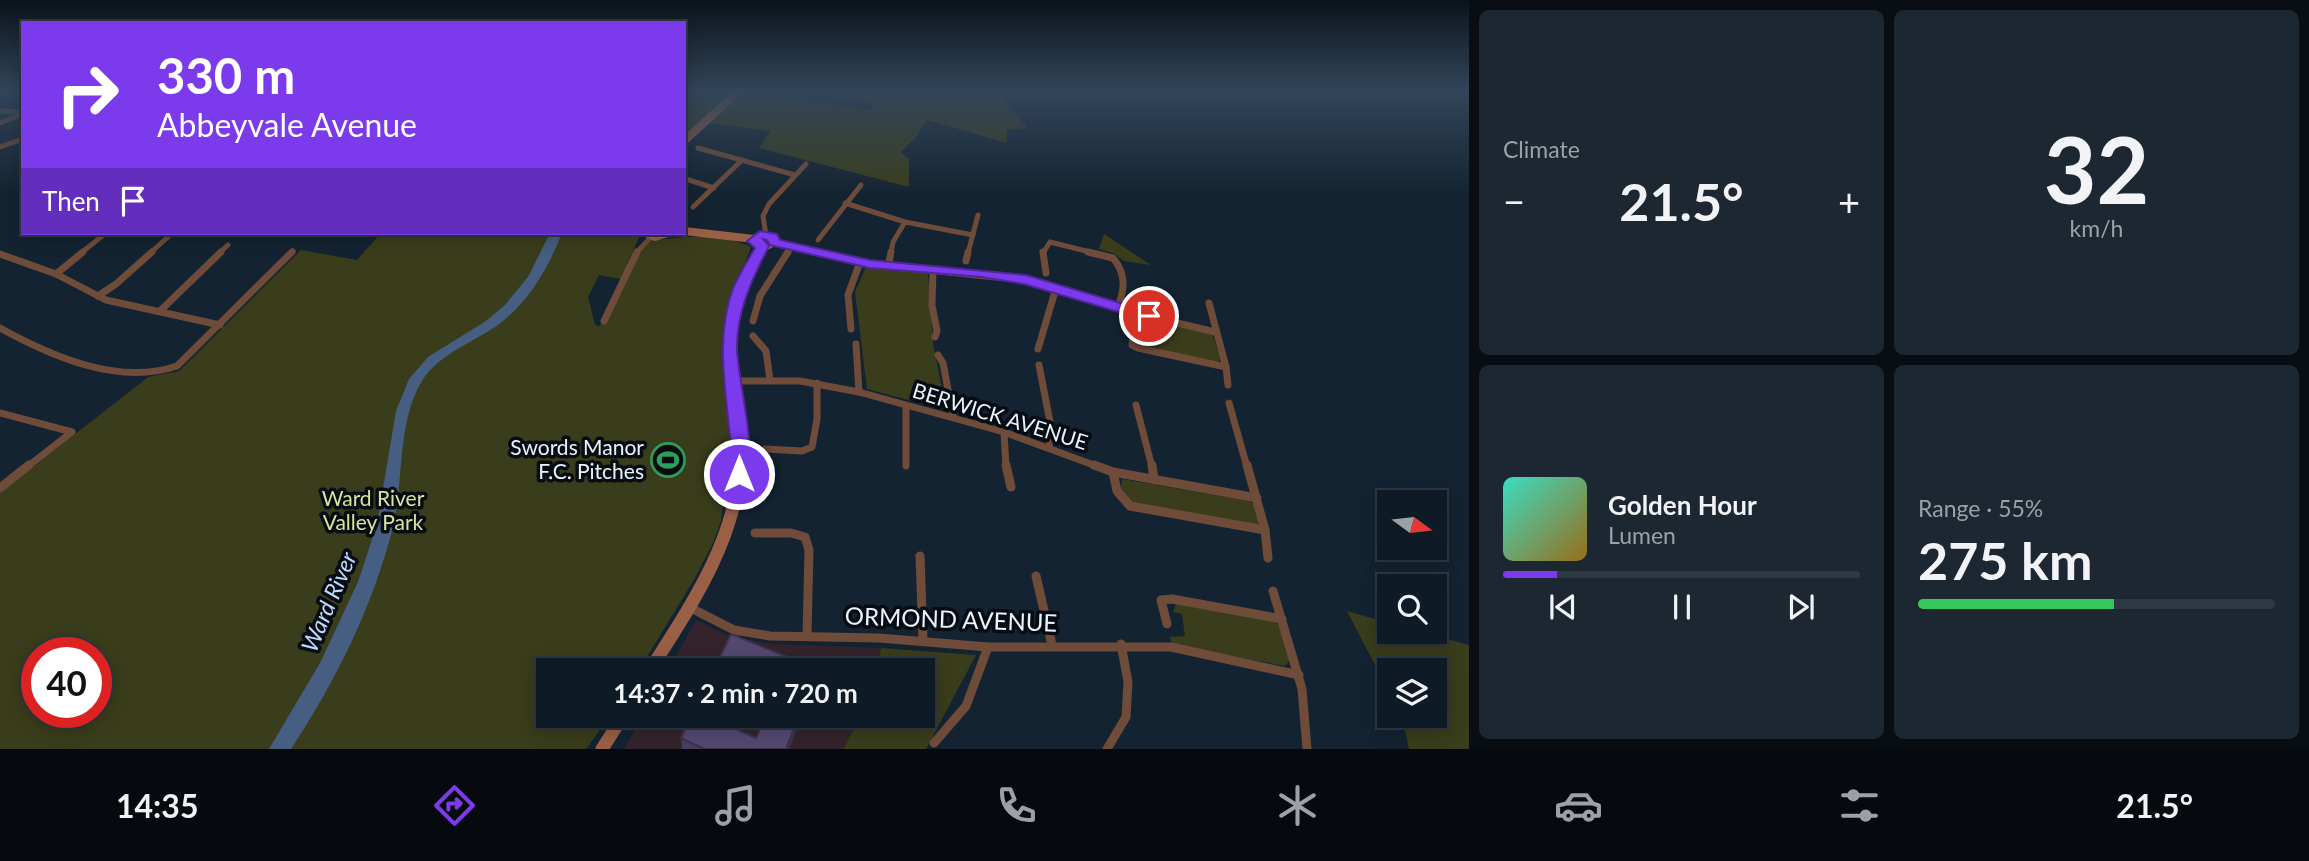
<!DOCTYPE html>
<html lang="en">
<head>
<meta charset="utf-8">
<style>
	:root { --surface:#0e1a25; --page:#1c2732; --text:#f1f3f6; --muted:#9ba1a7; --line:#2e3842; --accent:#7c3aed }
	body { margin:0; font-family:Lato,sans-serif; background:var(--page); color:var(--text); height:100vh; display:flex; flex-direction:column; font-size:26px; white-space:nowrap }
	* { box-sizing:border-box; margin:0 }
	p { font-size:23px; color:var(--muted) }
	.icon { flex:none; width:38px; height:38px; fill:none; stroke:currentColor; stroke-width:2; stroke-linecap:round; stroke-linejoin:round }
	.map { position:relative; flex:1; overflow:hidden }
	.drawer { display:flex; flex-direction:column; gap:10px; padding:10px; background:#080e14; width:840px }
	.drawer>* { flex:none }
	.guide { position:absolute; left:21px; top:21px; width:665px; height:214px; border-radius:0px; box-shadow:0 4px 18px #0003,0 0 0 2px var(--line); background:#7c3aed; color:#fff; overflow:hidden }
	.needle { width:46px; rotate:105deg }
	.tools { position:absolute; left:1377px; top:490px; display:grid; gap:14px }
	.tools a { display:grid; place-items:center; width:70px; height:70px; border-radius:0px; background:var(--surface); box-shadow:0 4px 18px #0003,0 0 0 2px var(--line); font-size:35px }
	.speed { position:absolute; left:21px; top:637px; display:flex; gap:14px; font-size:35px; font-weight:700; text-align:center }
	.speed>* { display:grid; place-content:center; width:91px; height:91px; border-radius:50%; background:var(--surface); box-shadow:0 4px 18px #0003,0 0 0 2px var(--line); line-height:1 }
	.speed .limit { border:10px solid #d22; background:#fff; color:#111 }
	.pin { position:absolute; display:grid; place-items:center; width:60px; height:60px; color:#fff; margin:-30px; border:4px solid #fff; border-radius:50%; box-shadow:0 2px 7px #0007 }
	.me { position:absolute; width:77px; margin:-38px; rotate:0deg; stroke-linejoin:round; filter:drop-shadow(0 0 5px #0008) }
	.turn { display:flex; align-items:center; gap:24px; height:147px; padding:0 21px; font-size:32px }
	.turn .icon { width:91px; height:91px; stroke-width:2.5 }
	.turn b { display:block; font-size:49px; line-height:60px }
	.then { display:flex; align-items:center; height:66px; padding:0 21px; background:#0003; gap:14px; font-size:26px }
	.big { font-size:52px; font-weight:700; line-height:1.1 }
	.drawer .tile { flex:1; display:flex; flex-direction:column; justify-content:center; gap:10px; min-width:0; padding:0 24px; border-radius:10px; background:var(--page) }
	.drawer .dial { align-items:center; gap:0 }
	.dial b { font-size:91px; line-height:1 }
	.song { display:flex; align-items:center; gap:21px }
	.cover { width:84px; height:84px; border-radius:10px; background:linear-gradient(135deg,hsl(170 70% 55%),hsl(40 70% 35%)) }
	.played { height:7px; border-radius:4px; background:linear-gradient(90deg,var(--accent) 15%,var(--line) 15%) }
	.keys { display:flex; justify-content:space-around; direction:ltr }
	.heat { display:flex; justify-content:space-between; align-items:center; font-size:38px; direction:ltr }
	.charge { height:10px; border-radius:5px; background:linear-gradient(90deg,#34c759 55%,var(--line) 0) }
	.drawer .tiles { flex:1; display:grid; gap:10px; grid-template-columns:repeat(2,1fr) }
	.trip { position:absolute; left:536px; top:658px; width:399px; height:70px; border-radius:0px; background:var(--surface); box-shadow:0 4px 18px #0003,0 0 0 2px var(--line); font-weight:700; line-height:70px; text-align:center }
	.menu { display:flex; height:112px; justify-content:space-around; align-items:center; background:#060a0f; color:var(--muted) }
	.menu .icon { width:49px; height:49px }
	.menu .active { color:var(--accent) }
	.menu b { font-size:32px; color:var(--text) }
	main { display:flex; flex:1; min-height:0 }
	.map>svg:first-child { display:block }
	.commercial { fill:#34232c }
	.green { fill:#3a3d1b; fill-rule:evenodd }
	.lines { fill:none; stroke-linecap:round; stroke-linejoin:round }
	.river { fill:#455e81; fill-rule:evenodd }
	.street-far2 { stroke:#6f4b3a; stroke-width:5 }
	.street-far1 { stroke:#6f4b3a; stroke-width:7 }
	.street { stroke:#6f4b3a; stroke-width:9 }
	.secondary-far2 { stroke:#9a6046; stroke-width:8 }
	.secondary-far1 { stroke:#9a6046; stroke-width:10 }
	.secondary { stroke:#9a6046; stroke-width:13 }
	.wall { fill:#473f60 }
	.shaded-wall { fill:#3a334e }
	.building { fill:#534970; stroke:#3a334e; stroke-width:2 }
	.route { fill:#7c3aed; stroke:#51269a; stroke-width:2 }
	.labels { text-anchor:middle; stroke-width:7; stroke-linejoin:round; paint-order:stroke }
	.street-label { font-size:21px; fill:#eaf4fe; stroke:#060c12 }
	.poi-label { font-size:21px; fill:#eaf4fe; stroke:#060c12; text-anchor:end }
	.park-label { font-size:21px; fill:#d9e39a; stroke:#060c12 }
	.water-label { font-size:23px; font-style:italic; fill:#c0dafe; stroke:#060c12 }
	.near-street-label { font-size:24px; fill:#eaf4fe; stroke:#060c12 }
</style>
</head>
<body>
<main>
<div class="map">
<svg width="1469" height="749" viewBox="0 0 1469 749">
	<rect width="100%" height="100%" fill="#132331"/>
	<g class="commercial">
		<path d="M 696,620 L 732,637 L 773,644 L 881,648 L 877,670 L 668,670 Z"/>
		<path d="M 643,716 L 861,716 L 843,749 L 624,749 Z"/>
	</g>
	<g class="green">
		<path d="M 684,91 L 739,91 L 684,141 Z"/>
		<path d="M 743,91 L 870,110 L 876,103 L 810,91 L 998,91 L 1027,128 L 1007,130 L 1007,143 L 927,120 L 916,137 L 901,152 L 909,159 L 909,187 L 759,148 L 770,131 L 710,123 Z"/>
		<path d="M 381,233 L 641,233 L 626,267 L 648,241 C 683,237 717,232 751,247 L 733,293 L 723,335 L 730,450 L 721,521 L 713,543 L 695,578 L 639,670 L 548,670 L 548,716 L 610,716 L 586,749 L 0,749 L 0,493 L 148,377 L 179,371 L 301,250 L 357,260 ZM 599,275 L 621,279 L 600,326 L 595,325 L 588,297 ZM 37,653 L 96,653 L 96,712 L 37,712 Z"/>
		<path d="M 1104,234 L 1151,265 L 1124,261 L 1113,253 L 1099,249 Z"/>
		<path d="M 866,267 L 928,273 L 933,343 L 946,410 L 867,389 L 855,292 Z"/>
		<path d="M 1142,318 L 1212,333 L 1221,360 L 1216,362 L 1139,348 L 1134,331 L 1144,329 Z"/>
		<path d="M 1122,479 L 1248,501 L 1254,504 L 1259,522 L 1257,525 L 1132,504 L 1121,490 Z"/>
		<path d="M 1176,604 L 1269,620 L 1280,625 L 1291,659 L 1285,666 L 1172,645 L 1170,637 L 1185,636 L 1182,614 L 1173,612 Z"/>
		<path d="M 1347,611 L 1389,623 L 1390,632 L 1421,632 L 1469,645 L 1469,749 L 1409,749 L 1402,716 L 1435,716 L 1435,670 L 1390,670 L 1389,692 Z"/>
		<path d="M 881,648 L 976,655 L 926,749 L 843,749 L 861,716 L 922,716 L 922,670 L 877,670 Z"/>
	</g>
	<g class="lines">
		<path class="river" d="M 550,233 L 562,233 C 548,269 527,305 495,327 C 471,343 438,355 422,381 C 397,421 404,482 393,527 C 373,606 336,681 291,749 L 269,749 L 320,663 L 358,582 L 377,524 L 396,411 L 409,379 L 428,357 L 486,321 L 505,305 L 528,277 Z"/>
		<g class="street-far2">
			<path d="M 0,111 L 23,112"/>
			<path d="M 0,123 L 23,114"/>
			<path d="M 0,147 L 23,139"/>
			<path d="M 698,148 L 795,175"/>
			<path d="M 686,179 L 714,188"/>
			<path d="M 845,203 L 905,222 L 973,235"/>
			<path d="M 693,207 L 742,160"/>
			<path d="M 766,235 L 763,216 L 769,204 L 806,164"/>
			<path d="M 818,240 L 861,185"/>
			<path d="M 774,242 L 823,253"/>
			<path d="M 81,253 L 106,233"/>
			<path d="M 150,253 L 168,237"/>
			<path d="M 219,253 L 228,245"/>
			<path d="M 291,253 L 293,251"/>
			<path d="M 636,253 L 652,236"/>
			<path d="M 787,253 L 792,246"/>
			<path d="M 891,253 L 893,242 L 905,222"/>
			<path d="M 968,253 L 978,215"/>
			<path d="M 1043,253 L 1050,242 L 1094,253"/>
		</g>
		<g class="street-far1">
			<path d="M 815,252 L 869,264 L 1025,280 L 1148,316 L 1215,332"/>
			<path d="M 1043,252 L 1046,273"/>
			<path d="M 1088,252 L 1113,258 C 1126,273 1125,289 1118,307"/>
			<path d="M 0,254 L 56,274 L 106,300 L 220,325"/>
			<path d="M 966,261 L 968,252"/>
			<path d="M 888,267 L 891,252"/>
			<path d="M 933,270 L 932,305 L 937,331 L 935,337"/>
			<path d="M 56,274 L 83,252"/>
			<path d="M 98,296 L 116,284 L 152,252"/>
			<path d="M 1209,303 L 1226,367 L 1228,385"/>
			<path d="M 160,311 L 221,252"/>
			<path d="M 604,321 L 637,252"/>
			<path d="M 753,321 L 760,296 L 788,252"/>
			<path d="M 1134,325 L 1132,345 L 1138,348 L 1226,367"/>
			<path d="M 0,328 C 51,356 118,386 177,366 L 292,252"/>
			<path d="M 851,329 L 848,295 L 860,262"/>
			<path d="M 753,336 L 766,351 L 770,380"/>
			<path d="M 856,344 L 859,392"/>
			<path d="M 1038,349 L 1056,288"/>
			<path d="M 938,355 L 943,363 L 953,416"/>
			<path d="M 1039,365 L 1051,427 L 1049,448"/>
			<path d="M 732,381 L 800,381 L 859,392 L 1004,432 L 1099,467"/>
			<path d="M 1229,403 L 1247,467"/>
			<path d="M 1136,405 L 1152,467"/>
			<path d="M 906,406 L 906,466"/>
			<path d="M 0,413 L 72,432 L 27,467"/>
			<path d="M 1004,432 L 1006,467"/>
			<path d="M 765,449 L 802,451 L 812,447 L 817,419 L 817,383"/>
		</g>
		<g class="street">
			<path d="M 1006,465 L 1011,487"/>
			<path d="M 1094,465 L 1113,472 L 1257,498"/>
			<path d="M 1152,465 L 1154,480"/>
			<path d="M 1247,465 L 1265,530 L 1268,558"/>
			<path d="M 1113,472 L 1117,491 L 1130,506 L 1265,530"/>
			<path d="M 0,488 L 29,465"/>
			<path d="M 755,533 L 791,533 L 805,537 L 809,550 L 807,636"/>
			<path d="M 920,556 L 923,640"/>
			<path d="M 1036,576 L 1052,645"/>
			<path d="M 1273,591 L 1302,689 L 1307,749"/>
			<path d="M 689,607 L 734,630 L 770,636 L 879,638 L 988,647 L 1171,647 L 1299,675"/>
			<path d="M 1167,624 L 1161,600 L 1172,599 L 1282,619"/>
			<path d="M 934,743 L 966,706 L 988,647"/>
			<path d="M 1107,749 L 1126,717 L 1128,682 L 1121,644"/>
		</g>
		<g class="secondary-far2">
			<path d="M 684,141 L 739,91"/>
			<path d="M 684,231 L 754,239"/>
			<path d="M 646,233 L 655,237 L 668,233"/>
			<path d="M 760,235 L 772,237 L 774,242 L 765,247 L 756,244 L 754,239 Z"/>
			<path d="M 758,253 L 762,246"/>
		</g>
		<path class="secondary-far1" d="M 740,467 C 738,378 711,339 759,252"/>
		<g class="secondary">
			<path d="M 650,670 C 690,607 735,542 740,465"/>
			<path d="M 602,749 L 623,716"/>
		</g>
	</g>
	<g class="wall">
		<path d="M 719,659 L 817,670 L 720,670 Z"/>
		<path d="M 802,716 L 789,749 L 682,749 L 681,738 L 756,738 Z"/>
	</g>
	<path class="shaded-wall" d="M 799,716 L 802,716 L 789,749 L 786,749 Z"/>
	<g class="building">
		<path d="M 731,634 L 817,669 L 817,670 L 746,670 L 719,659 Z"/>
		<path d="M 691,716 L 707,716 L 756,738 L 766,716 L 799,716 L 786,749 L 704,749 L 681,738 Z"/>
	</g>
	<linearGradient id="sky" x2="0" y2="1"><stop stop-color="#0a131b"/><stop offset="0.46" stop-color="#33455a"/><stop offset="1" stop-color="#33455a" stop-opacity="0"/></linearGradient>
	<rect width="1469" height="196" fill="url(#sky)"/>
	<path class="route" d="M 760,231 L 777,234 L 780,240 L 870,260 L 1026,275 L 1154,313 L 1156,316 L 1149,321 L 1024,284 L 982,277 L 870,268 L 770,245 L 767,240 L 763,239 L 769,246 C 752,279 736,312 737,350 C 738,379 758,456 746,479 L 733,479 C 727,468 731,449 730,436 C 725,387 715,334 734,286 C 740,273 748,260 755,248 L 747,241 Z"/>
	<defs>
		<g id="stadium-ring" transform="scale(1.75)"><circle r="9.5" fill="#060c12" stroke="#2e9e5b" stroke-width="1.5"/><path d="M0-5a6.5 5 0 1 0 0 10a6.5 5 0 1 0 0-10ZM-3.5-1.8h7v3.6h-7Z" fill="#2e9e5b"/></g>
	</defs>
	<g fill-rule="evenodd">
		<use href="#stadium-ring" x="668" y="460"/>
	</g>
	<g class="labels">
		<g class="street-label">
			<text transform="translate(1000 417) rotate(17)" y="7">BERWICK AVENUE</text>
		</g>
		<g class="poi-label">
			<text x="644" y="455">Swords Manor<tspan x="644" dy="24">F.C. Pitches</tspan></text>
		</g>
		<g class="park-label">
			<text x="373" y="506">Ward River<tspan x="373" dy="24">Valley Park</tspan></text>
		</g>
		<g class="water-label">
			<text transform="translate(329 602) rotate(-67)" y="8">Ward River</text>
		</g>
		<g class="near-street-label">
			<text transform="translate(951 620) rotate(2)" y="8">ORMOND AVENUE</text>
		</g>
	</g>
</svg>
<div class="tools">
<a><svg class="needle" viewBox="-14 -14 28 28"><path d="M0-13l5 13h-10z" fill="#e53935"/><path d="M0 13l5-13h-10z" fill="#9ba1a7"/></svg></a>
<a><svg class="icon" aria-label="search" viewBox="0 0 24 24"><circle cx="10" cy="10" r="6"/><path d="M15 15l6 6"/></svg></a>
<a><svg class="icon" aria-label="layers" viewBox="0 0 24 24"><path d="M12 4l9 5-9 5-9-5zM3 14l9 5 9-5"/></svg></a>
</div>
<div class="speed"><div class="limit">40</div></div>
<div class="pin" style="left:1149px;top:316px;background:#d93025"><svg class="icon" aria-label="arrive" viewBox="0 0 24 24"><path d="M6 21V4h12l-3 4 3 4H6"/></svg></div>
<svg class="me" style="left:739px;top:474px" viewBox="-20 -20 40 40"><circle r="17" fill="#7c3aed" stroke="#fff" stroke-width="3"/><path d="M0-11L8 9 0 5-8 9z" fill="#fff"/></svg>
<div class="trip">14:37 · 2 min · 720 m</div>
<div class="guide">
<div class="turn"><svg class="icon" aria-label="right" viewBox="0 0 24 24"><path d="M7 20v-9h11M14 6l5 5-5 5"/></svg><div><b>330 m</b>Abbeyvale Avenue</div></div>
<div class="then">Then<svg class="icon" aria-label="arrive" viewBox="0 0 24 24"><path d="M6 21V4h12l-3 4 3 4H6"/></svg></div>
</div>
</div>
<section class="drawer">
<div class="tiles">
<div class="tile"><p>Climate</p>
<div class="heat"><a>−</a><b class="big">21.5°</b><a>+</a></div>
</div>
<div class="tile dial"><b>32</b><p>km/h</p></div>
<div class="tile">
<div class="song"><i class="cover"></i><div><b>Golden Hour</b><p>Lumen</p></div></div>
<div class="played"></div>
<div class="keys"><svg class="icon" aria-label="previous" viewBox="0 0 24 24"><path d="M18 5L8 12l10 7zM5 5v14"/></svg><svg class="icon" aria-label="pause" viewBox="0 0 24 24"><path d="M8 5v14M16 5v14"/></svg><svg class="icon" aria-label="next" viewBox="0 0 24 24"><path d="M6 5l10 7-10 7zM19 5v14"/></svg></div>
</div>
<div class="tile"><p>Range · 55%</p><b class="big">275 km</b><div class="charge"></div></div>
</div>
</section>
</main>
<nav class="menu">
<b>14:35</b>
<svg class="icon active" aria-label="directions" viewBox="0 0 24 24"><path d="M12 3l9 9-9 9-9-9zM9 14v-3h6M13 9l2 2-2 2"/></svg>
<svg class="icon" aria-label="music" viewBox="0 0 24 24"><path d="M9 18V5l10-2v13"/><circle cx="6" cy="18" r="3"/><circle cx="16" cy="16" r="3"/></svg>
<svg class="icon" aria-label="phone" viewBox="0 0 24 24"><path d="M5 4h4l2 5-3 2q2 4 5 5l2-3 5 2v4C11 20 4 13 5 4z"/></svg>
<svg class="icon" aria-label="climate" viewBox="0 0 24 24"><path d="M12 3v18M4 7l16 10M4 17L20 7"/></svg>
<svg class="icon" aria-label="car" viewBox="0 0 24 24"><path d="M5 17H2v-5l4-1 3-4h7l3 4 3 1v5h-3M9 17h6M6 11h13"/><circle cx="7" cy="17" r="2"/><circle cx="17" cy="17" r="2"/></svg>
<svg class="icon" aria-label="filters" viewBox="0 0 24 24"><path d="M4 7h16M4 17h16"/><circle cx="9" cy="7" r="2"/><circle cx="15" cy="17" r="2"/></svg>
<b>21.5°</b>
</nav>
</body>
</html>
